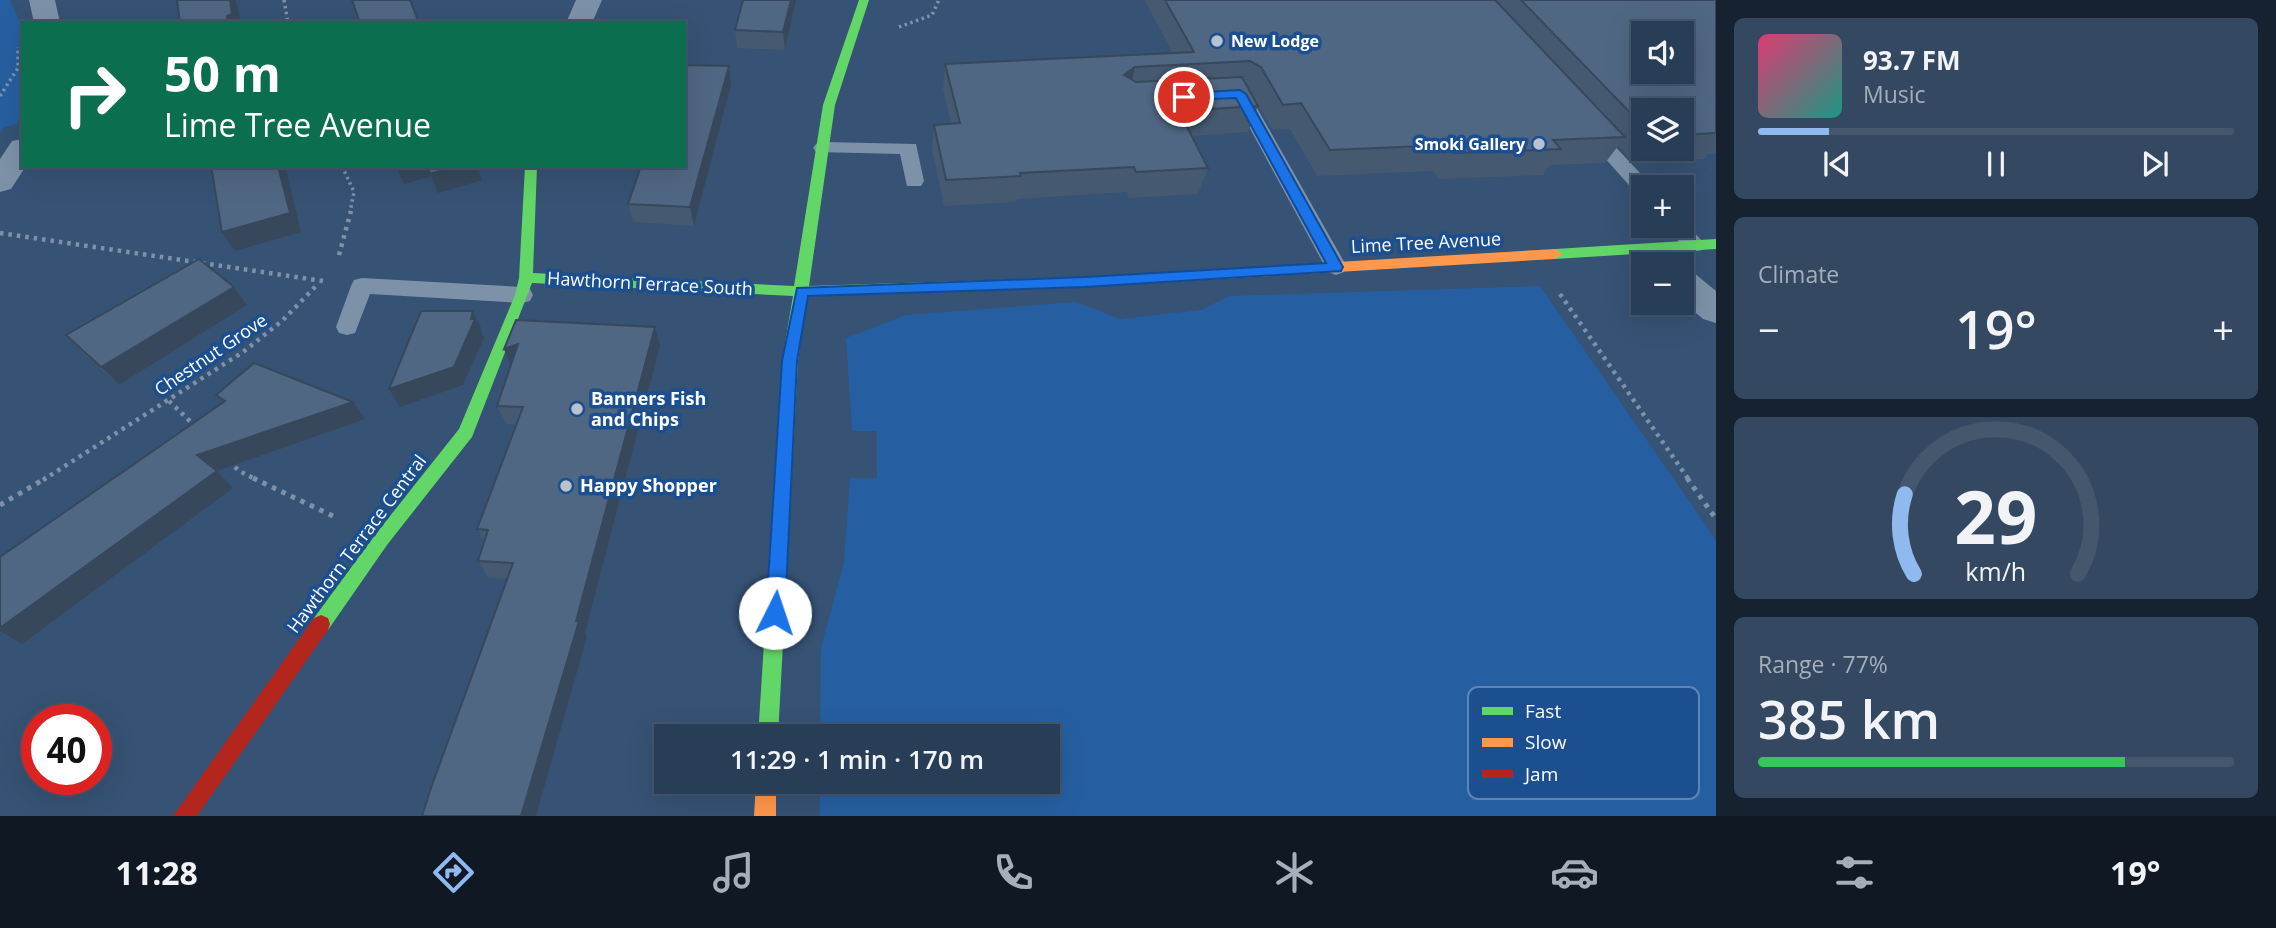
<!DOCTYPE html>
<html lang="en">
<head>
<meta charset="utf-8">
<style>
	:root { --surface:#283e57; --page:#344961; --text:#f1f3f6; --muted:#a5aeba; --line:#44576d; --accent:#90b9f0 }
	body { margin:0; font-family:"Open Sans",sans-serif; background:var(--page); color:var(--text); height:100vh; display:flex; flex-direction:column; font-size:26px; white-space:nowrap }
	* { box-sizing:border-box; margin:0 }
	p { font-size:23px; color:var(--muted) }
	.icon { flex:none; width:38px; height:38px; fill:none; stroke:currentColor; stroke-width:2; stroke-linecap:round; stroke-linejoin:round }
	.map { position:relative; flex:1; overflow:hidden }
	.drawer { display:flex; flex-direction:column; gap:18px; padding:18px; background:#162230; width:560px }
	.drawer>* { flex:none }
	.guide { position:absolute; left:21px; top:21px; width:665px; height:147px; border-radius:0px; box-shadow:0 7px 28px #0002,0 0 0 2px var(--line); background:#0b6e4f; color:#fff; overflow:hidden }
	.tools { position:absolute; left:1631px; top:21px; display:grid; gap:14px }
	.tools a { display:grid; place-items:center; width:63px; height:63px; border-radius:0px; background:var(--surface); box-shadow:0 7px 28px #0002,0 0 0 2px var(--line); font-size:35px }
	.speed { position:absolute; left:21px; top:704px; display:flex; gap:14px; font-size:35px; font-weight:700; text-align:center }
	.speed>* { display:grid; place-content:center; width:91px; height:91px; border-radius:50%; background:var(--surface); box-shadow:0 7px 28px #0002,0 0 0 2px var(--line); line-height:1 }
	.speed .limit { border:10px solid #d22; background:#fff; color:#111 }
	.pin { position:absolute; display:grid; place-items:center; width:60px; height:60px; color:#fff; margin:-30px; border:4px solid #fff; border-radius:50%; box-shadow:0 2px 7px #0007 }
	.me { position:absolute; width:77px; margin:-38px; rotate:4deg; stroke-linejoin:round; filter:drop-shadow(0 0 5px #0008) }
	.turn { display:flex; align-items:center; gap:24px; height:147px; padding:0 28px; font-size:32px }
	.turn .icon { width:91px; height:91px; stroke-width:2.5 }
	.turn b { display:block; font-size:49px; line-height:60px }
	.big { font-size:52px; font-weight:600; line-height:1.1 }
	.drawer .widget { flex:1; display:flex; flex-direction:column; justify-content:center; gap:10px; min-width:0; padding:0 24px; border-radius:10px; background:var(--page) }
	.drawer .dial { align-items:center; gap:0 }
	.dial svg { height:182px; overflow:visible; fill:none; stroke:var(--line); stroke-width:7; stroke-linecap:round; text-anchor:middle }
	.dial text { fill:var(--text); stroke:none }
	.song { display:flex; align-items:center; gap:21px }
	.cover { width:84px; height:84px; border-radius:10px; background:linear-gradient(135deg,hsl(340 70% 55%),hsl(170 70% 35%)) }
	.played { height:7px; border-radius:4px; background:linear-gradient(90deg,var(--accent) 15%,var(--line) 15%) }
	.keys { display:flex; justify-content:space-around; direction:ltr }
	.heat { display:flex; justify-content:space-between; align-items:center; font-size:38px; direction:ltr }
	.charge { height:10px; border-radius:5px; background:linear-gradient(90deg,#34c759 77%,var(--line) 0) }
	.trip { position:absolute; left:654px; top:724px; width:406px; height:70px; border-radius:0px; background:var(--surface); box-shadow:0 7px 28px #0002,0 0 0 2px var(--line); font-weight:600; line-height:70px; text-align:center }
	.dock { display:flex; height:112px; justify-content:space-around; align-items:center; background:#101923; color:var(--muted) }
	.dock .icon { width:49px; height:49px }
	.dock .current { color:var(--accent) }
	.dock b { font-size:32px; color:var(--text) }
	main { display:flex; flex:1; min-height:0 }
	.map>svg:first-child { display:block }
	.green { fill:#265fa1 }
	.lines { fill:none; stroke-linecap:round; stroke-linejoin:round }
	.path-far2 { stroke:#7d92a8; stroke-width:3.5; stroke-dasharray:2.5 3.5; stroke-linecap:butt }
	.path-far1 { stroke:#7d92a8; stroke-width:4.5; stroke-dasharray:3.5 5; stroke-linecap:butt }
	.path { stroke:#7d92a8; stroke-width:5; stroke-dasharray:4.5 6; stroke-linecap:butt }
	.lane { fill:#7d92a8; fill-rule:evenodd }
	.street { fill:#7d92a8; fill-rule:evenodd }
	.fast { fill:#63d668; fill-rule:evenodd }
	.slow { fill:#ff974d; fill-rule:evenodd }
	.jam { fill:#b3261e; fill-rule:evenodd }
	.wall { fill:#455971; fill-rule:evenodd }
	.shaded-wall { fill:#38485c }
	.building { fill:#506783; stroke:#38485c; stroke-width:2; fill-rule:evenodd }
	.route { fill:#1a73e8; stroke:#114b97; stroke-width:2 }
	.poi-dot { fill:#b9c2ce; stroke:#1b4f8f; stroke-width:2.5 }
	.labels { text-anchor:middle; stroke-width:7; stroke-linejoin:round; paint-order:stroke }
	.far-poi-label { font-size:16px; font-weight:bold; fill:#fff; stroke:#1b4f8f; text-anchor:start }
	.street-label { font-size:18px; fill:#fff; stroke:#1b4f8f }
	.poi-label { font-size:18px; font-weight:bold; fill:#fff; stroke:#1b4f8f; text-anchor:start }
	.key { fill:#1b4f8f; stroke:#5f84b1; stroke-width:2 }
	.key-label { font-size:19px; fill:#fff }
</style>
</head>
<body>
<main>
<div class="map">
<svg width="1716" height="816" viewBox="0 0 1716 816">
	<rect width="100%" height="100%" fill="#365274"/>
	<g class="green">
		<path d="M 0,0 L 10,0 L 23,30 L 23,111 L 17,124 L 4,127 L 0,134 Z"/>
		<path d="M 1540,286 L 1716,540 L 1716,816 L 820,816 L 820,782 L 1048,782 L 1048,737 L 820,737 L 821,648 L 844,562 L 850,478 L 877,478 L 877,431 L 852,431 L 846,338 L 906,315 L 1076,302 L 1120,319 L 1201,310 L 1229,296 Z"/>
	</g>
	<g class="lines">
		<g class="path-far2">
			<path d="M 284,0 L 288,23"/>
			<path d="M 899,27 L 932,15 L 939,0"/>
			<path d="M 0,96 L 18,68 L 18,47"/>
			<path d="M 342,166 L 354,192 L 350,212"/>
		</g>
		<g class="path-far1">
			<path d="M 0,233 L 323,281"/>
			<path d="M 339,255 L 351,211"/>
			<path d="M 1560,294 L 1689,480"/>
			<path d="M 169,401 L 196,427"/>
			<path d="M 229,461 L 239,471 L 257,480"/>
			<path d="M 43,480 L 243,352 L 282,321 L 317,285"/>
		</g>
		<g class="path">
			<path d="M 253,478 L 335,517"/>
			<path d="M 1687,478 L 1716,519"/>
			<path d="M 0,505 L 46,478"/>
		</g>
		<g class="lane">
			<path d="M 1240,89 L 1249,94 L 1347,267 L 1344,272 L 1336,275 L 1328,272 L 1234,99 L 1227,94 L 1230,90 Z"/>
			<path d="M 1589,124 L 1596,126 L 1653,187 L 1643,187 L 1643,194 L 1636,193 L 1580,130 Z"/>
			<path d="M 823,142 L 916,144 L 924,181 L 921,186 L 907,186 L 900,154 L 816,152 L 813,148 L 816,144 Z"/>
			<path d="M 1682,220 L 1706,245 L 1702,250 C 1686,255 1676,239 1668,226 L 1682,226 Z"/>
			<path d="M 362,278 L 522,287 L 530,289 L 533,295 L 530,301 L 522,303 L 370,294 L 355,333 L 347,335 L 339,333 L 336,327 L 351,286 L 354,280 Z"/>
		</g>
		<g class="street">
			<path d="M 29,0 L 55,0 L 60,23 L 34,23 Z"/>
			<path d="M 576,0 L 602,0 L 592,23 L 566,23 Z"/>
			<path d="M 23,139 L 23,166 L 26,166 L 11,189 L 0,192 L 0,159 L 12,141 Z"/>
			<path d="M 1682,270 L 1694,273 L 1716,291 L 1716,323 L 1703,319 L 1682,301 Z"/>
		</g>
		<g class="fast">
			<path d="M 859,0 L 869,0 L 835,105 L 809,286 L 1087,277 L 1094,282 L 1087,287 L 807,296 L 798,361 L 778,737 L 758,737 L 782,361 L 793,296 L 532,283 L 472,437 L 387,545 L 328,630 L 321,633 L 314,630 L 312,624 L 314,618 L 375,535 L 459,429 L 515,295 L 519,278 L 525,166 L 537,166 L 533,273 L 794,286 L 823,105 Z"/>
			<path d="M 1716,239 L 1716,249 L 1555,259 L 1548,254 L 1555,249 Z"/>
		</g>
		<g class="slow">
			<path d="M 1555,249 L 1562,254 L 1555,259 L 1087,287 L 1080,282 L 1087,277 Z"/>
			<path d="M 756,782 L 776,782 L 776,816 L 754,816 Z"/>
		</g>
		<path class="jam" d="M 321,615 L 328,618 L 330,624 L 328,630 L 197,816 L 173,816 L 314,618 Z"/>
	</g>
	<g class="wall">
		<path d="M 743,0 L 796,0 L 785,50 L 737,48 L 735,30 Z"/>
		<path d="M 1144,0 L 1716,0 L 1716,154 L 1708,154 L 1704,159 L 1633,162 L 1618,146 L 1605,163 L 1550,165 L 1543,175 L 1439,179 L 1433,171 L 1317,176 L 1290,129 L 1273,130 L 1250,92 L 1258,106 L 1248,132 L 1192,136 L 1208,168 L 1198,194 L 1128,198 L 1127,192 L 1017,199 L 1016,202 L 944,206 L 932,150 L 934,125 L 951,124 L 943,89 L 945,64 L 1173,53 ZM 1643,110 L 1682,110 L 1682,149 L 1643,149 Z"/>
		<path d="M 731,85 L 694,226 L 633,222 L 628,204 Z"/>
		<path d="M 234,287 L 247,305 L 119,385 L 84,354 L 66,335 Z"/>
		<path d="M 660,346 L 585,633 L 587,637 L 536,816 L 422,816 L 507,579 L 488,578 L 478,561 L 484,541 L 477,529 L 517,425 L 506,424 L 497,406 L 511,365 L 504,349 Z"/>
	</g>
	<g class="shaded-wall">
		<path d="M 230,0 L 236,0 L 241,23 L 228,23 L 227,16 Z"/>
		<path d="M 791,0 L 796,0 L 785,50 L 783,32 Z"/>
		<path d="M 729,66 L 731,85 L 694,226 L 690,207 Z"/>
		<path d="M 1135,67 L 1129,92 L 1124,75 Z"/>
		<path d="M 278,166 L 285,166 L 301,232 L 235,251 L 222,232 Z"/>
		<path d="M 396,166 L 477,166 L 482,180 L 438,193 L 431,176 L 404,184 Z"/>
		<path d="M 234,287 L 247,305 L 119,385 L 101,367 Z"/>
		<path d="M 473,311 L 482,330 L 481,332 L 484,338 L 463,385 L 400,407 L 389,389 L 471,319 Z"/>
		<path d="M 655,327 L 660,346 L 585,633 L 587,637 L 536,816 L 521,816 L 576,621 Z"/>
		<path d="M 518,344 L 512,368 L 504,349 Z"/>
		<path d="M 353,402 L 365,419 L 217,471 L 233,488 L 22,644 L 0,631 L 0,628 L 197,455 Z"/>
	</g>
	<g class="building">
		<path d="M 177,0 L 230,0 L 232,14 L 227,16 L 228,23 L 180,23 Z"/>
		<path d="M 352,0 L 410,0 L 419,23 L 360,23 Z"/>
		<path d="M 743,0 L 791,0 L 783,32 L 735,30 Z"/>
		<path d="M 1165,0 L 1495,0 L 1625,137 L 1553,140 L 1561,149 L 1454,153 L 1448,145 L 1330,150 L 1301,103 L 1283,105 L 1261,67 L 1250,61 L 1135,67 L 1124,75 L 1136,82 L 1242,77 L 1258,106 L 1179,111 L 1208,168 L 1136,172 L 1134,167 L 1020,173 L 1021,176 L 946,180 L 934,125 L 960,123 L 945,64 L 1194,52 Z"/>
		<path d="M 1521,0 L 1716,0 L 1716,133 L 1682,135 L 1682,110 L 1643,110 L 1643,126 ZM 1643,33 L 1682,33 L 1682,72 L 1643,72 Z"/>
		<path d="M 684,65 L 729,66 L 690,207 L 628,204 L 641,166 L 684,166 Z"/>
		<path d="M 211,166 L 278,166 L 290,213 L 222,232 Z"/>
		<path d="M 427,166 L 457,166 L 430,174 Z"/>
		<path d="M 199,259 L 234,287 L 101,367 L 66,335 Z"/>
		<path d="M 421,311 L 473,311 L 471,319 L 475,319 L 454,367 L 389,389 Z"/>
		<path d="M 516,320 L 655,327 L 576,621 L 579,621 L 521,816 L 422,816 L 432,785 L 513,563 L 478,561 L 488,530 L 477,529 L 523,407 L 497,406 L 518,344 L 504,349 Z"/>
		<path d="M 254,363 L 353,402 L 197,455 L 217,471 L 0,628 L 0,557 L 225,401 L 216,395 Z"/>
	</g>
	<path class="route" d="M 1240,90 L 1246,94 L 1343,267 L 1341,271 L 1085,287 L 808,296 L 797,361 L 785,613 L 782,619 L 775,621 L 769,619 L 766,613 L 782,361 L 797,288 L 1085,277 L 1326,263 L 1236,98 L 1184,100 L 1178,97 L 1184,93 Z"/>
	<g class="poi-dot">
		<circle cx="1217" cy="41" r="7"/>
		<circle cx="1539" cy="144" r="7"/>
		<circle cx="577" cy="409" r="7"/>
		<circle cx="566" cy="486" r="7"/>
	</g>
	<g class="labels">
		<g class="far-poi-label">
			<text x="1231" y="47">New Lodge</text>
			<text x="1525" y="150" text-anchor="end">Smoki Gallery</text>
		</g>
		<g class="street-label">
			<text transform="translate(1426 243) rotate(-3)" y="6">Lime Tree Avenue</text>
			<text transform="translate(650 284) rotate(3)" y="6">Hawthorn Terrace South</text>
			<text transform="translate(211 355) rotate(-34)" y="6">Chestnut Grove</text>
			<text transform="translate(357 544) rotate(-53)" y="6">Hawthorn Terrace Central</text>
		</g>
		<g class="poi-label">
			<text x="591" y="405">Banners Fish<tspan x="591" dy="21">and Chips</tspan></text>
			<text x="580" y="492">Happy Shopper</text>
		</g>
	</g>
	<rect x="1468" y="687" width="231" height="112" rx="10" class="key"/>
	<rect x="1482" y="707" width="31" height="8" fill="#63d668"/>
	<rect x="1482" y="738" width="31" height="9" fill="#ff974d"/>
	<rect x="1482" y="770" width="31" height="8" fill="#b3261e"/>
	<g class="key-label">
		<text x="1525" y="718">Fast</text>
		<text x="1525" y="749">Slow</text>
		<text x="1525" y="781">Jam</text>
	</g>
</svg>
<div class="tools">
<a><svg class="icon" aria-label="sound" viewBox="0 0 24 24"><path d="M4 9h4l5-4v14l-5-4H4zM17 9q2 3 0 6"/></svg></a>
<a><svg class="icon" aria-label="layers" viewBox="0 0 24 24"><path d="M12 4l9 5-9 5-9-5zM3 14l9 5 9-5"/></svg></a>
<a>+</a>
<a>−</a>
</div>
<div class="speed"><div class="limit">40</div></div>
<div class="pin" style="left:1184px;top:97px;background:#d93025"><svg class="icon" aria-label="arrive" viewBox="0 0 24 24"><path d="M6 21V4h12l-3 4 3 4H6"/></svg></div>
<svg class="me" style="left:775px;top:613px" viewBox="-20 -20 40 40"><circle r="19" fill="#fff"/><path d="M0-13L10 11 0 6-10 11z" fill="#1a73e8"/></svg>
<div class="trip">11:29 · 1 min · 170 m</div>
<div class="guide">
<div class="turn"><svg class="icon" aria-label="right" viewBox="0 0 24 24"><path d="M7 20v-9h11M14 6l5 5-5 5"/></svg><div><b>50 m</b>Lime Tree Avenue</div></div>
</div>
</div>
<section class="drawer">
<div class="widget">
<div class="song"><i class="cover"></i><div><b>93.7 FM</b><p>Music</p></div></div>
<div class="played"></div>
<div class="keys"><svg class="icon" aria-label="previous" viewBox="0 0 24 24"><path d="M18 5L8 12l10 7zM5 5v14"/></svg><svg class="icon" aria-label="pause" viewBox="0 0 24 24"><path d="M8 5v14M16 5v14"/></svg><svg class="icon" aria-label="next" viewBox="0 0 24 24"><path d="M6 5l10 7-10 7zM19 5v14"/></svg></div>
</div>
<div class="widget"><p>Climate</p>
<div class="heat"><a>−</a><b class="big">19°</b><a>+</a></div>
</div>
<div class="widget dial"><svg viewBox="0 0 100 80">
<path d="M14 69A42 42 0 1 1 86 69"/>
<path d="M14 69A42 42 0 0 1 10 34" stroke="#90b9f0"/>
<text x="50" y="56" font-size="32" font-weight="700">29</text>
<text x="50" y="72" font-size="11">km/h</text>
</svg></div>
<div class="widget"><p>Range · 77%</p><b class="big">385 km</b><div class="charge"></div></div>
</section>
</main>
<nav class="dock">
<b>11:28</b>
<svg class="icon current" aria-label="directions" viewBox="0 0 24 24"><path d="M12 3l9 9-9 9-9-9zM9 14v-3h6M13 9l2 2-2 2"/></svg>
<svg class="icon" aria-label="music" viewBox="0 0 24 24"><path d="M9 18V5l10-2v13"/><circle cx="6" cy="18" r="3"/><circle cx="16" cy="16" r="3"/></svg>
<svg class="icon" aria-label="phone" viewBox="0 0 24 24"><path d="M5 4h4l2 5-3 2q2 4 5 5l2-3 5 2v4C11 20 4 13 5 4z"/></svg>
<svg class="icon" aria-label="climate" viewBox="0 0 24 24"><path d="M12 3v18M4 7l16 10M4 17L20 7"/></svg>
<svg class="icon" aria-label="car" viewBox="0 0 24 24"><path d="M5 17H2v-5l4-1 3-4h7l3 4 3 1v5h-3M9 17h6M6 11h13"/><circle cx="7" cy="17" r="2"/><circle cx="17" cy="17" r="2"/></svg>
<svg class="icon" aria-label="filters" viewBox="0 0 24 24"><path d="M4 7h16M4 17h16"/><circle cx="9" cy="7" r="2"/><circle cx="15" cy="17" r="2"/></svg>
<b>19°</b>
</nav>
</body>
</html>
